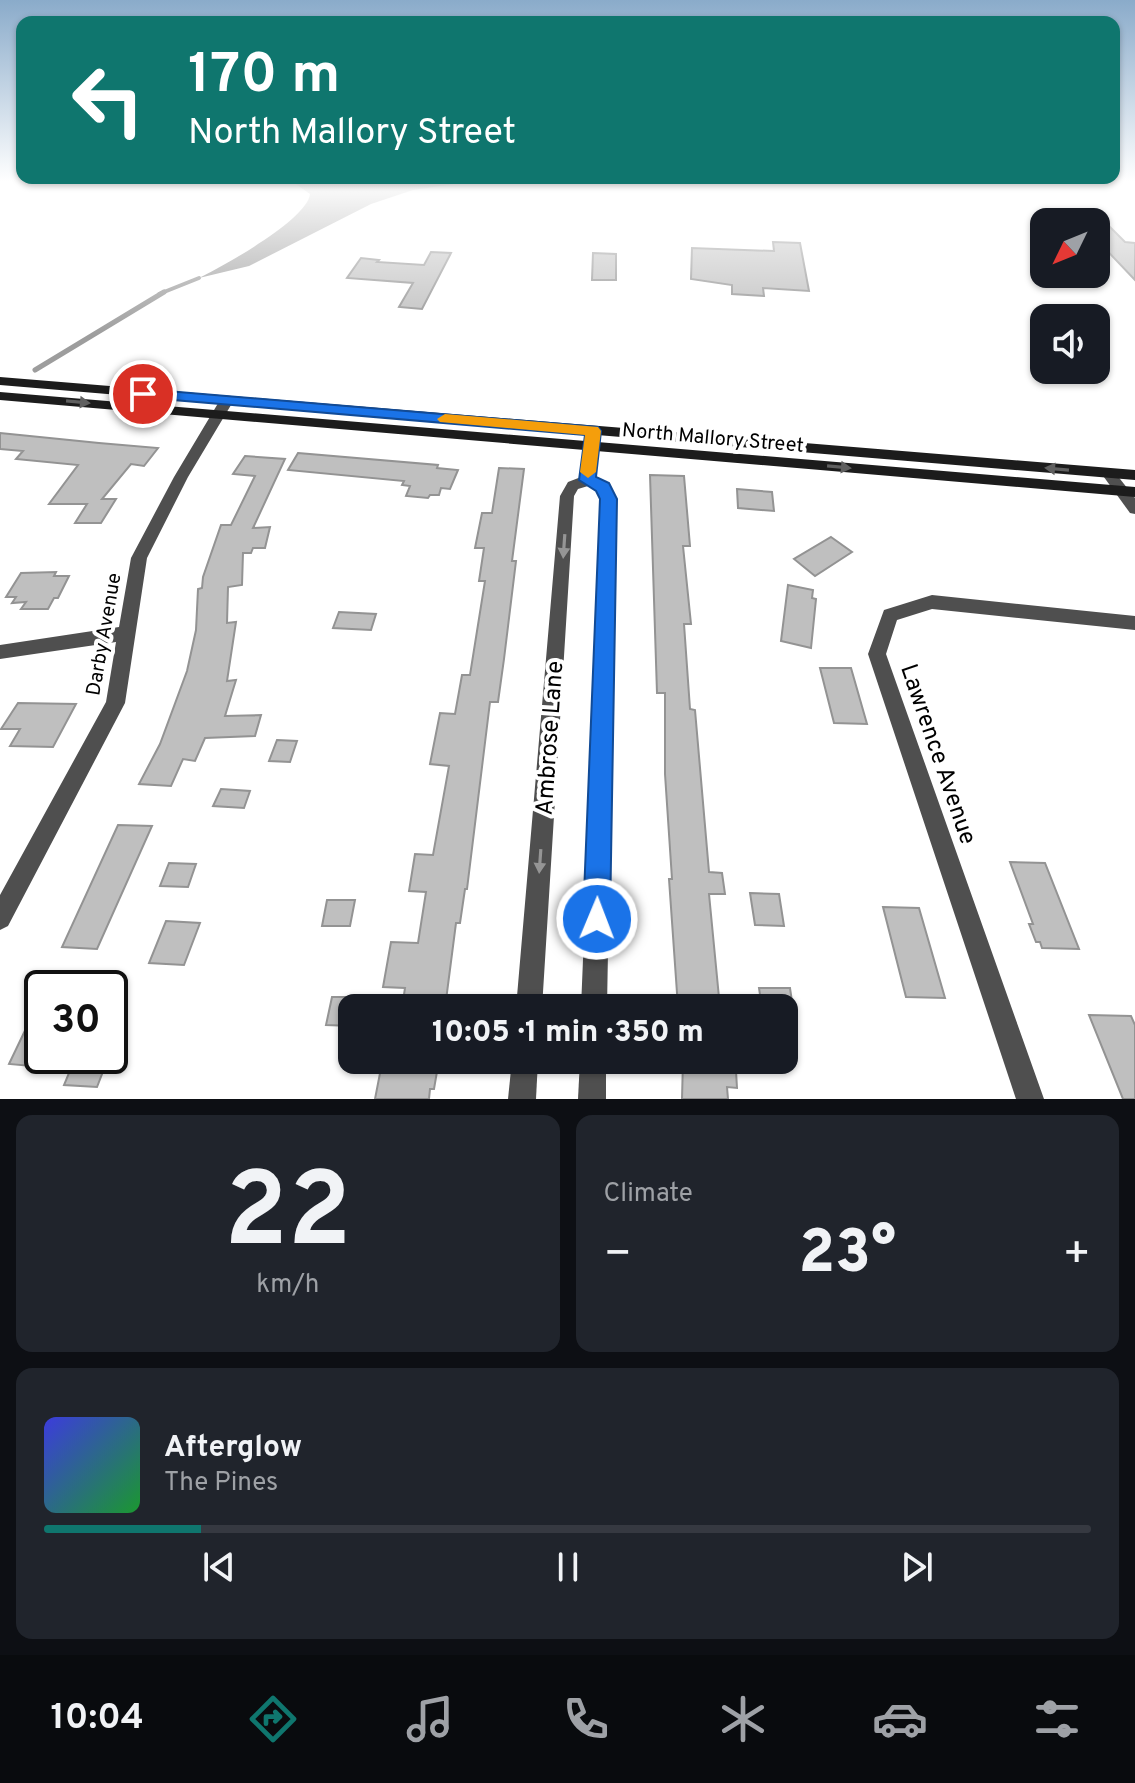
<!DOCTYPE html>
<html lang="en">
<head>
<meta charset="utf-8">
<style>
	:root { --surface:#171b24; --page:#20242c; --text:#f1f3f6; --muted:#9ea1a6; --line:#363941; --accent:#0f766e }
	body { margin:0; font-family:Overpass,sans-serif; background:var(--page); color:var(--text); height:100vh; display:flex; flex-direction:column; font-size:30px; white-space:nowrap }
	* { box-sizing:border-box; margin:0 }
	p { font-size:26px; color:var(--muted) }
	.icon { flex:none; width:44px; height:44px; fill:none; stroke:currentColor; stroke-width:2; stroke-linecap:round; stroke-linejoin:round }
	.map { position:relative; height:1099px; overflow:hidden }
	.details { display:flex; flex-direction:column; gap:16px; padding:16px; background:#0d0f14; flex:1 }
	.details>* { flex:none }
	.hud { position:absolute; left:16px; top:16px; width:1104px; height:168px; border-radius:16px; box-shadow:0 2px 6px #0004; background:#0f766e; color:#fff; overflow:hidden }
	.needle { width:52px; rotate:227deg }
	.buttons { position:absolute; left:1030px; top:208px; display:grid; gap:16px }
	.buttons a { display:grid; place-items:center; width:80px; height:80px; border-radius:16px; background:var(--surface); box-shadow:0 2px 6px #0004; font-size:40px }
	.speed { position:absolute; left:24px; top:970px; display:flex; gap:16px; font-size:40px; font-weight:700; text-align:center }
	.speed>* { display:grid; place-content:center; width:104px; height:104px; border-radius:50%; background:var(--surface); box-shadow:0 2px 6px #0004; line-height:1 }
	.speed .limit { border:4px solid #111; border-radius:12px; background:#fff; color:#111 }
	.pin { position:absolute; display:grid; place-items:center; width:68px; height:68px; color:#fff; margin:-34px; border:4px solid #fff; border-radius:50%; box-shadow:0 2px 8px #0007 }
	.me { position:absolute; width:88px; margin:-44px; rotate:1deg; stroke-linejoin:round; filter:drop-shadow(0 0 6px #0008) }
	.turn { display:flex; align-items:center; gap:28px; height:168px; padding:0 40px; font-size:36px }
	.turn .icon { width:104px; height:104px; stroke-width:2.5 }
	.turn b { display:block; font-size:56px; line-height:68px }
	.big { font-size:60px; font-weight:800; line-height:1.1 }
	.details .card { flex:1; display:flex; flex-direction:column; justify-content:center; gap:12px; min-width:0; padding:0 28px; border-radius:16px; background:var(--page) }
	.details .dial { align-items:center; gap:0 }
	.dial b { font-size:104px; line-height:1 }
	.song { display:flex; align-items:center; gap:24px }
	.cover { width:96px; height:96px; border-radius:12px; background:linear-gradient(135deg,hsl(240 70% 55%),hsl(130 70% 35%)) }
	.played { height:8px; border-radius:4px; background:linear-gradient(90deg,var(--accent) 15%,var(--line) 15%) }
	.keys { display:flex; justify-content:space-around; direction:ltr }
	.heat { display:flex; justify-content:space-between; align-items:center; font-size:44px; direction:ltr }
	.details .tiles { flex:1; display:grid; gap:16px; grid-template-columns:1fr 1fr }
	.card:last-child { grid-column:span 2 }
	.trip { position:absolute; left:338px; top:994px; width:460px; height:80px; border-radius:16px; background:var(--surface); box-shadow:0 2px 6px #0004; font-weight:800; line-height:80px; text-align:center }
	.tabs { display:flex; height:128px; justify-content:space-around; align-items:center; background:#090b0e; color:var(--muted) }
	.tabs .icon { width:56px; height:56px }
	.tabs .selected { color:var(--accent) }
	.tabs b { font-size:36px; color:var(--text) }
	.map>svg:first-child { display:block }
	.water { fill:#9d9d9d }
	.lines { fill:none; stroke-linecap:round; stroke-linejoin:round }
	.stream-far1 { stroke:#9d9d9d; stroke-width:4 }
	.stream { stroke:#9d9d9d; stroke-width:5 }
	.building { fill:#bfbfbf; stroke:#939393; stroke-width:2 }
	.street { fill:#4f4f4f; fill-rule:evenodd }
	.secondary { fill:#1c1c1c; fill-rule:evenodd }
	.oneway { fill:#606060 }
	.oneway2 { fill:#959595 }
	.route { fill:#1a73e8; stroke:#114b97; stroke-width:2 }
	.slow { fill:#f59e0b }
	.labels { text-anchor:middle; stroke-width:8; stroke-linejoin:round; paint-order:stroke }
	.street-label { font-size:20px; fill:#000; stroke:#fff }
	.near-street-label { font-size:24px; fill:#000; stroke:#fff }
</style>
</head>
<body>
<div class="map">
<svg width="1135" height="1099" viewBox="0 0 1135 1099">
	<rect width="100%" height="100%" fill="#fff"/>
	<path class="water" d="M 293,182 L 468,182 L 413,190 L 371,204 L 249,266 L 199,278 C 222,267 308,219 310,194 Z"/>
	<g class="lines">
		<path class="stream-far1" d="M 159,294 L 199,278"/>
		<path class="stream" d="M 35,370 L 164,292"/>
	</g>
	<g class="building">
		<path d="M 1096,225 L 1109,226 L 1125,242 L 1135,243 L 1135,280 L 1096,239 Z"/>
		<path d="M 773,242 L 800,243 L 809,291 L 763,288 L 764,296 L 732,294 L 732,285 L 691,279 L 692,248 L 774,251 Z"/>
		<path d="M 431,252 L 451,253 L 422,309 L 399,307 L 413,283 L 347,278 L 361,258 L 379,260 L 377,262 L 424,265 Z"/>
		<path d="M 593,253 L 616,254 L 616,280 L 592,280 Z"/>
		<path d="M 0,433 L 99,443 L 158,448 L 144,466 L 131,464 L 102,499 L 116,499 L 101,523 L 75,523 L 87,504 L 49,504 L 78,465 L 16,459 L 23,451 L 0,449 Z"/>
		<path d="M 298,453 L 438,465 L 437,468 L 458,470 L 450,489 L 441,488 L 439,495 L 430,495 L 428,498 L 406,496 L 410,486 L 402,485 L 404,481 L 288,470 Z"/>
		<path d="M 245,456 L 285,459 L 253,528 L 270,527 L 265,548 L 253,548 L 251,553 L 243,553 L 242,585 L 228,587 L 227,623 L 236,622 L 227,681 L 236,680 L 225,716 L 261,715 L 255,736 L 205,738 L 195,761 L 183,759 L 171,786 L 139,784 L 160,744 L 187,671 L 196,630 L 198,589 L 202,588 L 203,577 L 221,525 L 231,525 L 255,476 L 233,474 Z"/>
		<path d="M 499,468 L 524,469 L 512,561 L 516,561 L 504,659 L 498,702 L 490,702 L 467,889 L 465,889 L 460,923 L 456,923 L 445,1008 L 402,1008 L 405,988 L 383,987 L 391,942 L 418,943 L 426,892 L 409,891 L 415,854 L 433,855 L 449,766 L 430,764 L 440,713 L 455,714 L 462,675 L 470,675 L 485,581 L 479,581 L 484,548 L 475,548 L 482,513 L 492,513 Z"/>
		<path d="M 650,475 L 684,476 L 690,546 L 683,546 L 691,624 L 684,624 L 690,709 L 695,710 L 709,872 L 722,873 L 725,894 L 709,894 L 720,1008 L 678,1007 L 669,879 L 672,879 L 665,774 L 665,693 L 657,693 Z"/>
		<path d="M 737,489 L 772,492 L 774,511 L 738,508 Z"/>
		<path d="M 831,537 L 852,552 L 815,576 L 794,559 Z"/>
		<path d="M 56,572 L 54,576 L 69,576 L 58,598 L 54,598 L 48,609 L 21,609 L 26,602 L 12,603 L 16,597 L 6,597 L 21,573 Z"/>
		<path d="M 788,585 L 813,590 L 812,598 L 816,599 L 811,648 L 781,641 Z"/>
		<path d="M 339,612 L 376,614 L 371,630 L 333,628 Z"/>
		<path d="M 820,668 L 851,668 L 867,724 L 834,723 Z"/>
		<path d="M 18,703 L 76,704 L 53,747 L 10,746 L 20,729 L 1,729 Z"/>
		<path d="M 277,740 L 297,741 L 290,762 L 269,761 Z"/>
		<path d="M 221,789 L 250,791 L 244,808 L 213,806 Z"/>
		<path d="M 118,825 L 152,826 L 97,949 L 62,947 Z"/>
		<path d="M 1010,862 L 1045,863 L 1079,949 L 1042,948 L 1040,942 L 1036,942 L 1029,924 L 1033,924 Z"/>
		<path d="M 169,863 L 196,864 L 188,887 L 160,886 Z"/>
		<path d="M 750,893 L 779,894 L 784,926 L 755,925 Z"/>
		<path d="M 327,900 L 355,900 L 350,926 L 322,926 Z"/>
		<path d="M 883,907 L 919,908 L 945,998 L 906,997 Z"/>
		<path d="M 166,921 L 200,923 L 184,965 L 149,963 Z"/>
		<path d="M 759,988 L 790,988 L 793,1008 L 762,1008 Z"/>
		<path d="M 42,995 L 42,1067 L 9,1064 Z"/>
		<path d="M 332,997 L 352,997 L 352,1026 L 326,1025 Z"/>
		<path d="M 1089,1015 L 1131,1016 L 1135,1025 L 1135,1099 L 1123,1099 Z"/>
		<path d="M 76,1056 L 109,1056 L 97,1087 L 64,1085 Z"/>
		<path d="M 392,1060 L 439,1060 L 434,1089 L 430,1089 L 429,1099 L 375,1099 L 381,1068 L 391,1069 Z"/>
		<path d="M 683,1060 L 725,1060 L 726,1070 L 736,1071 L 737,1088 L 727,1087 L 728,1099 L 682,1099 Z"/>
	</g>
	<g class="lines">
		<g class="street">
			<path d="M 227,396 L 234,400 L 188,477 L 147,558 L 125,703 L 8,926 L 0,930 L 0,895 L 106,702 L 116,642 L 0,659 L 0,645 L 119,627 L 131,558 L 174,477 L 220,400 Z"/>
			<path d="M 593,427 L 600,431 L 596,478 L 608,483 L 616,499 L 607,1008 L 581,1008 L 602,499 L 597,490 L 588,486 L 578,489 L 574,496 L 542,1008 L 516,1008 L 560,496 L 568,482 L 581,477 L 586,431 Z"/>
			<path d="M 1108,468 L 1113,470 L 1135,498 L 1135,514 L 1130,513 L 1101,473 Z"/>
			<path d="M 932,595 L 1135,616 L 1135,630 L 932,609 L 897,620 L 886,654 L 1044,1099 L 1016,1099 L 868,654 L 884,610 Z"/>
			<path d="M 512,1060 L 538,1060 L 536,1099 L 508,1099 Z"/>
			<path d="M 580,1060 L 606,1060 L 606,1099 L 578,1099 Z"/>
		</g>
		<g class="secondary">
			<path d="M 0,377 L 1135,470 L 1135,480 L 0,385 Z"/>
			<path d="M 0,392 L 1135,487 L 1135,497 L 0,400 Z"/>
		</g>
	</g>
	<defs><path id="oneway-solid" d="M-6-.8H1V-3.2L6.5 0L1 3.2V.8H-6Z" transform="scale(2)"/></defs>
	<g class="oneway">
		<use href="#oneway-solid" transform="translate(78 402) rotate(5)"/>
		<use href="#oneway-solid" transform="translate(839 467) rotate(5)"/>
		<use href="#oneway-solid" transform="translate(1057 469) rotate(-175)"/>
	</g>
	<g class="oneway2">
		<use href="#oneway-solid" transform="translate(564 546) rotate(94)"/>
		<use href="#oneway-solid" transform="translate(540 861) rotate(94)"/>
	</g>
	<linearGradient id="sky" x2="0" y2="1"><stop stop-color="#8aabca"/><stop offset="0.54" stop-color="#fff"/><stop offset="1" stop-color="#fff" stop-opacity="0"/></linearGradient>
	<rect width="1135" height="336" fill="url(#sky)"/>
	<path class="route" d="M 143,389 L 598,427 L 601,431 L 596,477 L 609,483 L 617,499 L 610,919 L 606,929 L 597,933 L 587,929 L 583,919 L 600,499 L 596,491 L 579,480 L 585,435 L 138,397 L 138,390 Z"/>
	<path class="slow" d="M 445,414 L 598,427 L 601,431 L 596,472 L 588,478 L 580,472 L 585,435 L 440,422 L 437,419 Z"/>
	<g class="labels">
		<g class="street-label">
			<text transform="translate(713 437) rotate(5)" y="7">North Mallory Street</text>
			<text transform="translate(103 634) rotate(-80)" y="7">Darby Avenue</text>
		</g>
		<g class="near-street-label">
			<text transform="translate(549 738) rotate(-86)" y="8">Ambrose Lane</text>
			<text transform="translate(939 754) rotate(71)" y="8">Lawrence Avenue</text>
		</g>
	</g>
</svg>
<div class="buttons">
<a><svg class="needle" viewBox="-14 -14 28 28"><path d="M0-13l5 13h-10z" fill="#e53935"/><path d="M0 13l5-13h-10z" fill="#9ea1a6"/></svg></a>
<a><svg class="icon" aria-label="sound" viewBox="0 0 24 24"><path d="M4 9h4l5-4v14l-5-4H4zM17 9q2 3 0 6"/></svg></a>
</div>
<div class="speed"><div class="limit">30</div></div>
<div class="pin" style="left:143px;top:394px;background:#d93025"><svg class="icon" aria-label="arrive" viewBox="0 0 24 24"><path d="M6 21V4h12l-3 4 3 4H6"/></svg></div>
<svg class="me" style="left:597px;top:919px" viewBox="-20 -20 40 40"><circle r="17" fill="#1a73e8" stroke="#fff" stroke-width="3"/><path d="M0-11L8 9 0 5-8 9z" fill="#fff"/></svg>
<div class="trip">10:05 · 1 min · 350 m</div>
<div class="hud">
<div class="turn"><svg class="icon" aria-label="left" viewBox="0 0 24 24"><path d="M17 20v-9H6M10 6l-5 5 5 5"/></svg><div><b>170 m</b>North Mallory Street</div></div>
</div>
</div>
<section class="details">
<div class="tiles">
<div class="card dial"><b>22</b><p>km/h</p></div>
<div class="card"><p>Climate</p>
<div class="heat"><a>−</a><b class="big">23°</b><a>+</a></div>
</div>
<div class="card">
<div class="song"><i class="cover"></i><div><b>Afterglow</b><p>The Pines</p></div></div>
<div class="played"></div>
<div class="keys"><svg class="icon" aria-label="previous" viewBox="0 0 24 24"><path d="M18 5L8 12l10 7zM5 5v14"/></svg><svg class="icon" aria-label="pause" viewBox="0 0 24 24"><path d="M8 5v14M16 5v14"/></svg><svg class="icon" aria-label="next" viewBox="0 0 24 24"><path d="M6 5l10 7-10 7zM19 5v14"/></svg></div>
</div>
</div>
</section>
<nav class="tabs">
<b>10:04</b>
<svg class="icon selected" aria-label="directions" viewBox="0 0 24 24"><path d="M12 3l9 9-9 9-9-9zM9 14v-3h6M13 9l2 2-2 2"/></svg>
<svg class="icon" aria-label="music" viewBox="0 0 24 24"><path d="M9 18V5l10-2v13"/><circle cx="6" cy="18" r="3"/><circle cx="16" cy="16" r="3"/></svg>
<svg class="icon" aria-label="phone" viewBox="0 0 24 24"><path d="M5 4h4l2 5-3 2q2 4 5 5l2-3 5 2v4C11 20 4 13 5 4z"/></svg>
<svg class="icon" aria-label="climate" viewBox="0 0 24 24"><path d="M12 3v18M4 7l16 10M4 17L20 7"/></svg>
<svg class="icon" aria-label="car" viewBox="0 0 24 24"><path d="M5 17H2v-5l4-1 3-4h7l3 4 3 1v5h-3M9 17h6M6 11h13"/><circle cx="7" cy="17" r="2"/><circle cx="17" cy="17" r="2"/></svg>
<svg class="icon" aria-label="filters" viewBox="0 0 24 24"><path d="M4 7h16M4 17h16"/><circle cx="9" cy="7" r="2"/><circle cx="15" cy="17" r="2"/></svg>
</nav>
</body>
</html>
